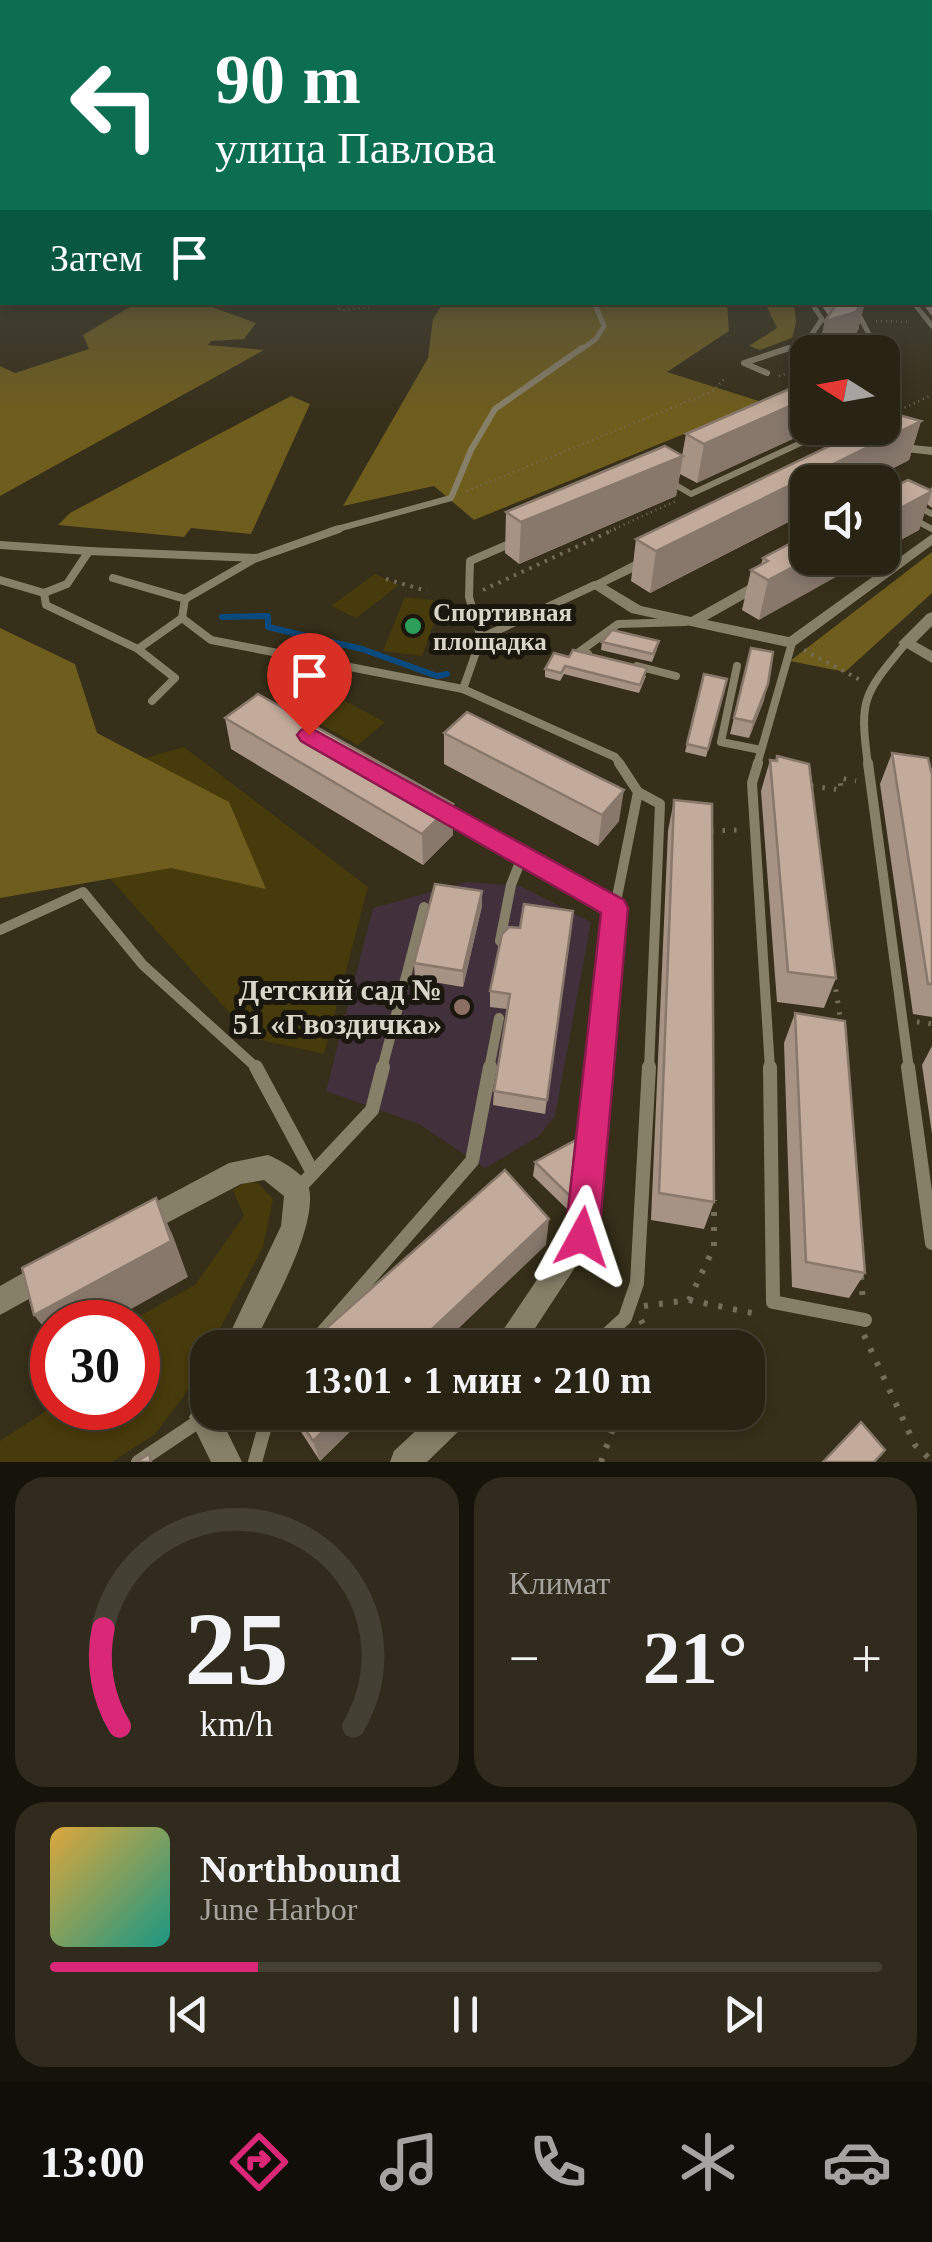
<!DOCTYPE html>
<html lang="ru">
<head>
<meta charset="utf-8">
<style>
	:root { --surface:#282313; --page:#302b1c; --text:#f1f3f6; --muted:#a5a4a0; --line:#444033; --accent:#db2777 }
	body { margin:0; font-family:Georgia,serif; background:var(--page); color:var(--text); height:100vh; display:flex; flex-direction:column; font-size:38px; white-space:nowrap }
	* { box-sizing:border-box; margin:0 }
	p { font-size:32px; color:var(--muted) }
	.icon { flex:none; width:55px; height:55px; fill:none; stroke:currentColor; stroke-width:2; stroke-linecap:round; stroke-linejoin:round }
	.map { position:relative; height:1462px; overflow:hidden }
	.details { display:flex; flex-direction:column; gap:15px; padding:15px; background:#16130a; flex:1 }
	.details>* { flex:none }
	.guide { position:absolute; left:0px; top:0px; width:932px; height:305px; box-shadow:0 5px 15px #0003,0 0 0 2px var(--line); background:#0b6e4f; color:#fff; overflow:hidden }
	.needle { width:65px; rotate:281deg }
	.controls { position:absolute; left:790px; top:335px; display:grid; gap:20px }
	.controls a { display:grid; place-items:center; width:110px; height:110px; border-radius:20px; background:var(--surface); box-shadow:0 5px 15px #0003,0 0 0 2px var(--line); font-size:50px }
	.speed { position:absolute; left:30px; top:1300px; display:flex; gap:20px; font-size:50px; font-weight:700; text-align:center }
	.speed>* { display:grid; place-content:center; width:130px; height:130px; border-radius:50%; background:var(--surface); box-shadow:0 5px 15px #0003,0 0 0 2px var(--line); line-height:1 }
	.speed .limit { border:15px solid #d22; background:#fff; color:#111 }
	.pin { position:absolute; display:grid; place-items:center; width:85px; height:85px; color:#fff; margin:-102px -42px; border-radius:50% 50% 50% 0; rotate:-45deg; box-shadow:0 0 10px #0007 }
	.pin .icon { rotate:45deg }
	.me { position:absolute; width:110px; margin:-55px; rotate:5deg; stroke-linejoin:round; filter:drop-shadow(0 0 8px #0008) }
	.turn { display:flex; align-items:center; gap:35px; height:210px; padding:0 50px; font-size:45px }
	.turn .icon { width:130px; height:130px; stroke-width:2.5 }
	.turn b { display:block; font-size:70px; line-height:85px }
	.then { display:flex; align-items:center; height:95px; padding:0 50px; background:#0003; gap:20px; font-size:38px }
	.big { font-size:75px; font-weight:700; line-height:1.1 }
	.details .widget { flex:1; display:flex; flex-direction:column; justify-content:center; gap:15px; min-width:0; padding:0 35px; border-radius:30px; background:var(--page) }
	.details .dial { align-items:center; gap:0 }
	.dial svg { height:260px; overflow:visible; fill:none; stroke:var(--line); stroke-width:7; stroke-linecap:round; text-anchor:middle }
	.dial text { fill:var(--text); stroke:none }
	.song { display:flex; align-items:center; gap:30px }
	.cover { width:120px; height:120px; border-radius:15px; background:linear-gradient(135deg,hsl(40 70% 55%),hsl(170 70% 35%)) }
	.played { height:10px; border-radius:5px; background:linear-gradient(90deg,var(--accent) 25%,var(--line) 25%) }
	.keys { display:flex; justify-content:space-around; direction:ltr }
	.heat { display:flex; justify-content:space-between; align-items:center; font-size:55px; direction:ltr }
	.details .tiles { flex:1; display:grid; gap:15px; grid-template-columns:1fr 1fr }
	.widget:last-child { grid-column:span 2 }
	.trip { position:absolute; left:190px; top:1330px; width:575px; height:100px; border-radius:30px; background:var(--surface); box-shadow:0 5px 15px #0003,0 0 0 2px var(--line); font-weight:700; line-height:100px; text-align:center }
	.tabs { display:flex; height:160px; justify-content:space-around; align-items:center; background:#100e08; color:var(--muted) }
	.tabs .icon { width:70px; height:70px }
	.tabs .on { color:var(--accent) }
	.tabs b { font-size:45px; color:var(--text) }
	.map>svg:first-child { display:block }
	.commercial { fill:#42313c }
	.green { fill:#483b0b }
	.forest { fill:#6f5d1d }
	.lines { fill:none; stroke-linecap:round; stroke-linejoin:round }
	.stream { stroke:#0a4a7f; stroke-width:6 }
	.path-far3 { stroke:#736d5a; stroke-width:2.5; stroke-dasharray:1 4; stroke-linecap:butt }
	.path-far2 { stroke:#736d5a; stroke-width:4; stroke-dasharray:2.5 6; stroke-linecap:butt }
	.path-far1 { stroke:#736d5a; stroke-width:5; stroke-dasharray:2.5 9; stroke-linecap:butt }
	.path { stroke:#736d5a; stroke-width:6; stroke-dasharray:4 11; stroke-linecap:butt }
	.lane-far4 { stroke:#878068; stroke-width:5 }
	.lane-far3 { stroke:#878068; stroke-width:6 }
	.lane-far2 { stroke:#878068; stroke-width:8 }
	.lane-far1 { stroke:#878068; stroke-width:10 }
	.lane { stroke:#878068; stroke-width:14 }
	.street { fill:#878068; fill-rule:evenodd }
	.wall { fill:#a79384 }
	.shaded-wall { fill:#88786c }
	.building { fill:#c2ab9a; stroke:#88786c; stroke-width:2.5 }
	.route { fill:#db2777; stroke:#8e194d; stroke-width:2.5 }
	.leisure-dot { fill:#2e9e5b; stroke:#1a170e; stroke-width:4 }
	.education-dot { fill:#8d6e63; stroke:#1a170e; stroke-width:4 }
	.labels { text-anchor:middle; stroke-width:10; stroke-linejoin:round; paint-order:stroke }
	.poi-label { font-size:25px; font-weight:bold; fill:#d9d5c8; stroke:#1a170e; text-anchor:start }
	.near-poi-label { font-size:30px; font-weight:bold; fill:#d9d5c8; stroke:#1a170e; text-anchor:end }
</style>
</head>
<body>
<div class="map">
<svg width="932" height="1462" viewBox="0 0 932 1462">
	<rect width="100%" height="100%" fill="#362f19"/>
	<path class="commercial" d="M 467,882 L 520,886 L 591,922 L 555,1116 L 538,1137 L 485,1168 L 419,1124 L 326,1091 L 373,908 Z"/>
	<g class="green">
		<path d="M 375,574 L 399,585 L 356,618 L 331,606 Z"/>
		<path d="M 405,597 L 442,601 L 422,656 L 383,651 Z"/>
		<path d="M 345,701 L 385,722 L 358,745 L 318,723 Z"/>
		<path d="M 184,747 L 368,887 L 324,1054 L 252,1038 L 83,848 L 142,759 Z"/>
		<path d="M 246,1182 L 258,1183 L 273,1199 L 263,1247 L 184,1396 L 155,1434 L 112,1462 L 0,1462 L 0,1441 L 52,1407 L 138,1408 L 138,1322 L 129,1322 L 195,1285 L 244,1216 L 233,1190 Z"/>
	</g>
	<g class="forest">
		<path d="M 138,302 L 201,303 L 256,323 L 244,339 L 211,341 L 208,345 L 264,350 L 0,496 L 0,366 L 15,373 L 89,349 L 83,335 Z"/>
		<path d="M 443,303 L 727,303 L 729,331 L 667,372 L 762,402 L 474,520 L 434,486 L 343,506 L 428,358 L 433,319 Z"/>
		<path d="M 765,303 L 794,303 L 796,322 L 792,338 L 760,350 L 749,346 L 777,328 Z"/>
		<path d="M 291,396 L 310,404 L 251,534 L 191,528 L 184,537 L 58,525 L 70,513 Z"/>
		<path d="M 932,552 L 932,593 L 845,672 L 790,661 Z"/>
		<path d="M 0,628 L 75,664 L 97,733 L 229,802 L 266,889 L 171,868 L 0,898 Z"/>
	</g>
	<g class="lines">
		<path class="stream" d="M 222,617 L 268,616 L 268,627 L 362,649 L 437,676 L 447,674"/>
		<g class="path-far3">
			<path d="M 340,302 L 336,308 L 343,310 L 411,302"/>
			<path d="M 876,321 L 911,322"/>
			<path d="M 844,352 L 862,340"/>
			<path d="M 794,373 L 808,379"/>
			<path d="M 779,376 L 808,367"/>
			<path d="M 882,418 L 932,395"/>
			<path d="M 467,491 L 713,391 L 726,377"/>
			<path d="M 610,531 L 678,500"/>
		</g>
		<g class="path-far2">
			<path d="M 386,579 L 427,591"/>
			<path d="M 483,590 L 615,529"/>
			<path d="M 804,650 L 862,681"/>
		</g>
		<g class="path-far1">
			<path d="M 811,786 L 841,790 L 840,778 L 856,781"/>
			<path d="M 711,831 L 739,830"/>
			<path d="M 834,978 L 841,1023"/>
			<path d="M 917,1022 L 932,1024"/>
		</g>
		<g class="path">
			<path d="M 861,1276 L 863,1302"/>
			<path d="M 689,1300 L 762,1315"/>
			<path d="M 644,1306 L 689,1300 L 714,1247 L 714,1200"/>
			<path d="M 641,1320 L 647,1333 L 642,1348"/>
			<path d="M 864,1335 L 915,1445 L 932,1461"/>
			<path d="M 601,1462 L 619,1412"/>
		</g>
		<g class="lane-far4">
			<path d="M 852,302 L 869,334"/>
			<path d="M 913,302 L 932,326"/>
			<path d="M 579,351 L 596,339 L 604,326 L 594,302"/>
			<path d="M 782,351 L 806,343 L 822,319 L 811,302"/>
		</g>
		<g class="lane-far3">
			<path d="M 767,373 L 744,363 L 789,348"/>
			<path d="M 669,481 L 691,494 L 833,428"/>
			<path d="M 915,505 L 932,514"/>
			<path d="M 913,519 L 932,529"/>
			<path d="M 330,531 L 451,498 L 471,450 L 495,409 L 582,348"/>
		</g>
		<g class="lane-far2">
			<path d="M 514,542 L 470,561 L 469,597 L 481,638 L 595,585"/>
			<path d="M 0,545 L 89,551"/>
			<path d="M 113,578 L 185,599 L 182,618"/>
			<path d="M 0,580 L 44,593 L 46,605 L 138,649 L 175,678 L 152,701"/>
			<path d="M 44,593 L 67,584 L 89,551 L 257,558 L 339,529"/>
			<path d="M 185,599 L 256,558"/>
			<path d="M 481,638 L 463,689 L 615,757 L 621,765"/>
			<path d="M 138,649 L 182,618 L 211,640 L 463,689"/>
			<path d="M 588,654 L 579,652 L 618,624 L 685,622"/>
			<path d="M 637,666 L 676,676"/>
			<path d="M 737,666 L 721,742 L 761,750"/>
			<path d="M 757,765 L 792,643"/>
			<path d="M 868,765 C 859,698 863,695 906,643"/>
		</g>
		<g class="lane-far1">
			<path d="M 758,763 L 752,783 L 770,1069"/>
			<path d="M 868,763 L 909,1069"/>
			<path d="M 638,792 L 660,804 L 649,1069"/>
			<path d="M 615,907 L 638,792 L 619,763"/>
			<path d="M 0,930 L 83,892 L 143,965 L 258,1069"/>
			<path d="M 500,941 L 511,885 L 522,857"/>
			<path d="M 382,1069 L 424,907"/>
			<path d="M 489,1069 L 499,1018"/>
		</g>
		<g class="lane">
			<path d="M 256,1067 L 313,1173"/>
			<path d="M 770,1067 L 773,1302 L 865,1320"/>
			<path d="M 908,1067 L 932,1243"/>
			<path d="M 299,1188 L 372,1110 L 383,1067"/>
			<path d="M 309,1348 L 472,1161 L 490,1067"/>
			<path d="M 592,1348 L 625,1318 L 637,1283 L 649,1067"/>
			<path d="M 138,1462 L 202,1419"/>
			<path d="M 255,1462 L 269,1412"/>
		</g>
		<g class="street">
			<rect x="930" y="230" width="2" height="6"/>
			<path d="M 893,443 L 932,447 L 932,455 L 889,450 L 889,444 Z"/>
			<path d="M 932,534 L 932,545 L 792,648 L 631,613 L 588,585 L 648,554 L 658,554 L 658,560 L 606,585 L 641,606 L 691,617 L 759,579 L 769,579 L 769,585 L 707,620 L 789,637 Z"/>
			<path d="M 932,612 L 932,626 L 916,642 L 932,651 L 932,663 L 898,643 L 927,614 Z"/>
			<path d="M 433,799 L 622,901 L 625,907 L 595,1237 L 522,1348 L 491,1348 L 569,1232 L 604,911 L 426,811 L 424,806 L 426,801 Z"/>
			<path d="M 268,1155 C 280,1160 306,1174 309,1188 C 318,1228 270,1309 252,1348 L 223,1348 L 281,1226 L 284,1196 L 264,1180 L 241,1184 L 144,1235 L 135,1231 L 131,1222 L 135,1213 L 229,1163 Z"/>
			<path d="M 46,1260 L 56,1264 L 60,1274 L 56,1284 L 0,1315 L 0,1286 Z"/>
			<path d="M 208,1395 L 208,1412 L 222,1412 L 220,1417 L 242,1462 L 211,1462 L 189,1417 L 198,1400 Z"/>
			<path d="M 436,1412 L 473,1412 L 468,1422 L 427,1462 L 390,1462 L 394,1451 Z"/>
		</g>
	</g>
	<g class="wall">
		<path d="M 930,266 L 932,269 L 932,316 L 921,302 L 930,302 Z"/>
		<path d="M 819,302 L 865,302 L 858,330 L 847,348 L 832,352 L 818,352 L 825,321 L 829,316 Z"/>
		<path d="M 808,381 L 697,483 L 680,474 L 676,496 L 519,564 L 505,553 L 506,512 L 682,456 L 686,434 Z"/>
		<path d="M 895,414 L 921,421 L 909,460 L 866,482 L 808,482 L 808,512 L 650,593 L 631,581 L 636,539 L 867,428 L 882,428 L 882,420 Z"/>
		<path d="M 932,486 L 932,508 L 927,504 L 919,530 L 882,550 L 882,493 L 930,491 Z"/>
		<path d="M 808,534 L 759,620 L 742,610 L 751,570 L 761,564 L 763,558 Z"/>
		<path d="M 659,641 L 657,649 L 652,662 L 601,650 L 602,642 Z"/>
		<path d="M 751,648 L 764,700 L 749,738 L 730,734 Z"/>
		<path d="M 569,657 L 646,676 L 639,693 L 564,674 L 560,681 L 545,677 L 545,669 Z"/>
		<path d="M 704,674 L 727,679 L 706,757 L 685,752 Z"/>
		<path d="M 225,718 L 453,835 L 423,865 L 231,749 Z"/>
		<path d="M 444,733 L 619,821 L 598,846 L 444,764 Z"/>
		<path d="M 892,753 L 932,775 L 932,1017 L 913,1014 L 880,784 Z"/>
		<path d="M 777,756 L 836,978 L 824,1008 L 777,1002 L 761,791 L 770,760 L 775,760 Z"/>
		<path d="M 674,800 L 714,1202 L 704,1229 L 651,1220 L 668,831 Z"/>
		<path d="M 482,906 L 463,987 L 415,979 L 414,963 Z"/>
		<path d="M 573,911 L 545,1114 L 493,1105 L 494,1091 L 507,1009 L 490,1007 L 490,991 L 520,928 Z"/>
		<path d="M 795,1013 L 865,1273 L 849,1298 L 792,1287 L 784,1043 Z"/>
		<path d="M 932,1046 L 932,1134 L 922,1065 Z"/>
		<path d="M 535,1162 L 570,1196 L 568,1210 L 533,1176 Z"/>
		<path d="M 288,1412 L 370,1412 L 320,1461 Z"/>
	</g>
	<g class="shaded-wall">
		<path d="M 862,302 L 865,302 L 858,330 L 847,348 L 832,352 L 818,352 L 825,321 Z"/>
		<path d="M 808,398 L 808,428 L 817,428 L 697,483 L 704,444 Z"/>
		<path d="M 921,421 L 909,460 L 866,482 L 808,482 L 808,512 L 650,593 L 656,551 Z"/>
		<path d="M 683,456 L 676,496 L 519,564 L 521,522 Z"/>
		<path d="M 932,491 L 919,530 L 882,550 L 882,518 Z"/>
		<path d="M 810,558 L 870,558 L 759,620 L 768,580 Z"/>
		<path d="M 768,684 L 764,700 L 749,738 L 753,722 Z"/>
		<path d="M 624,790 L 619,821 L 598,846 L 602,815 Z"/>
		<path d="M 453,804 L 453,835 L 423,865 L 422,834 Z"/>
		<path d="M 482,891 L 482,906 L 463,987 L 463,971 Z"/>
		<path d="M 156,1198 L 173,1236 L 188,1277 L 108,1322 L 52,1322 L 52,1338 L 34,1315 Z"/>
		<path d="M 549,1219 L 546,1245 L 438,1348 L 412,1348 Z"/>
		<path d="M 343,1412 L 370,1412 L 320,1461 L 313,1441 Z"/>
	</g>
	<g class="building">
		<path d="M 838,302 L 862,302 L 856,312 L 825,321 Z"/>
		<path d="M 808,381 L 808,398 L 704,444 L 686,434 Z"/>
		<path d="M 895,414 L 921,421 L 656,551 L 636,539 L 867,428 L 882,428 L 882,420 Z"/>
		<path d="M 665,446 L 683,456 L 521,522 L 506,512 Z"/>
		<path d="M 908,480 L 932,491 L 882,518 L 882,493 Z"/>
		<path d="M 808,534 L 808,558 L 810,558 L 768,580 L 751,570 L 768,561 L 763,558 Z"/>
		<path d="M 612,630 L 659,641 L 653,654 L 602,642 Z"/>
		<path d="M 751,648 L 773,652 L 768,684 L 753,722 L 734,718 Z"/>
		<path d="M 573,650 L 647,668 L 640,685 L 565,666 L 561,673 L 545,669 L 554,653 L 569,657 Z"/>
		<path d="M 704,674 L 727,679 L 708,749 L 687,744 Z"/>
		<path d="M 258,694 L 453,804 L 422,834 L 225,718 Z"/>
		<path d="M 467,712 L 624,790 L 602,815 L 444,733 Z"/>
		<path d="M 892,753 L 928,758 L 932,775 L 932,984 L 928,984 Z"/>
		<path d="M 777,756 L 809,764 L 836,978 L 788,972 L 770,760 L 777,761 Z"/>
		<path d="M 674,800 L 712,804 L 714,1202 L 659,1193 Z"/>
		<path d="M 435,884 L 482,891 L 463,971 L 414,963 Z"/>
		<path d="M 524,904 L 573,911 L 547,1100 L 494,1091 L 510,994 L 490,991 L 502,934 L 509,927 L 520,928 Z"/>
		<path d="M 795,1013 L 845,1021 L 865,1273 L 806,1262 Z"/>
		<path d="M 576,1140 L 570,1196 L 535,1162 Z"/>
		<path d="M 505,1170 L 549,1219 L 412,1348 L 304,1348 Z"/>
		<path d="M 156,1198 L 171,1241 L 34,1315 L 22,1268 Z"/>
		<path d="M 294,1412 L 343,1412 L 313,1441 Z"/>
		<path d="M 861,1422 L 885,1450 L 874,1462 L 823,1462 Z"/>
		<path d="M 149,1454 L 151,1462 L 136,1462 Z"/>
	</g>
	<linearGradient id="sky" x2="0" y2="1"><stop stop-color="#1e1a0e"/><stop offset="0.51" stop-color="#4c4d49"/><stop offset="1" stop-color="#4c4d49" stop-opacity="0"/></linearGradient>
	<rect width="932" height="415" fill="url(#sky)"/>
	<path class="route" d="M 309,727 L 624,900 L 628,908 L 599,1237 L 594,1249 L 582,1254 L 570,1249 L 565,1237 L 601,913 L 301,741 L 297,735 L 301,730 Z"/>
	<circle class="leisure-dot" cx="413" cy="626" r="10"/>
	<circle class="education-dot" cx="462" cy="1007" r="10"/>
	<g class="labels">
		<g class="poi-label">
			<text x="433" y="621">Спортивная<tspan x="433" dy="29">площадка</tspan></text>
		</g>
		<g class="near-poi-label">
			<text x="442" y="1000">Детский сад №<tspan x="442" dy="34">51 «Гвоздичка»</tspan></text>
		</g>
	</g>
</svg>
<div class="controls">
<a><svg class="needle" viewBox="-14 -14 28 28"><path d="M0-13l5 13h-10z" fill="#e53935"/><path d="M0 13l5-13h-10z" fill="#a5a4a0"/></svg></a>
<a><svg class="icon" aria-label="sound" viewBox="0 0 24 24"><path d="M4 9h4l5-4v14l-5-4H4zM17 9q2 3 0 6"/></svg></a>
</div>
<div class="speed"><div class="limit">30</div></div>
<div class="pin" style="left:309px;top:735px;background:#d93025"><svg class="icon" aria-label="arrive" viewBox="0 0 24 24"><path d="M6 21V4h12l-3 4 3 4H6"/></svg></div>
<svg class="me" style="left:582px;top:1237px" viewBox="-20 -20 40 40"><path d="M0-17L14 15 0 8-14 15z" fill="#db2777" stroke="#fff" stroke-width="4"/></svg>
<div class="trip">13:01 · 1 мин · 210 m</div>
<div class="guide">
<div class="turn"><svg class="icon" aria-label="left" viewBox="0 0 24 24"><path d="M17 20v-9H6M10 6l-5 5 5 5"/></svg><div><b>90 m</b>улица Павлова</div></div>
<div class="then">Затем<svg class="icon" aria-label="arrive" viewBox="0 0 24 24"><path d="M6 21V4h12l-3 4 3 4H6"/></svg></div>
</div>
</div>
<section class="details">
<div class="tiles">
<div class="widget dial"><svg viewBox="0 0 100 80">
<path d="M14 69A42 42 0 1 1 86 69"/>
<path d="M14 69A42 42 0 0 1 9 39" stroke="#db2777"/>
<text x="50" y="56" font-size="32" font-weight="700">25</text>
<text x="50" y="72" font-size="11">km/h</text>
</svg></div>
<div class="widget"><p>Климат</p>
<div class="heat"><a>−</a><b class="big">21°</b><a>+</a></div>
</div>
<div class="widget">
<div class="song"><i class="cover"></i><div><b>Northbound</b><p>June Harbor</p></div></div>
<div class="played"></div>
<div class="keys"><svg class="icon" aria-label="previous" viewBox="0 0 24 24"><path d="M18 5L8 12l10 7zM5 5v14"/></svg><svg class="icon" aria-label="pause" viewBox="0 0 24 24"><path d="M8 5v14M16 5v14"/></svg><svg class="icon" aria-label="next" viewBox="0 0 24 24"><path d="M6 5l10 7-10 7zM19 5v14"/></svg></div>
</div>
</div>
</section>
<nav class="tabs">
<b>13:00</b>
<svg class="icon on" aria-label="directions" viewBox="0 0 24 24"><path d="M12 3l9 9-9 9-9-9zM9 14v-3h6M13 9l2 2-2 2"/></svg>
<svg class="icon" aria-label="music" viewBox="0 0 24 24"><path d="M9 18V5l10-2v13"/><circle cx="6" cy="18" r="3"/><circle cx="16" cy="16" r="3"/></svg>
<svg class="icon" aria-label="phone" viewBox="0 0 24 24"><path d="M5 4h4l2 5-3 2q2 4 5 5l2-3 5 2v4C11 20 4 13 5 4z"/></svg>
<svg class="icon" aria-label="climate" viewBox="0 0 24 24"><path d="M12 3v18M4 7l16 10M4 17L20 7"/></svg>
<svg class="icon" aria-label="car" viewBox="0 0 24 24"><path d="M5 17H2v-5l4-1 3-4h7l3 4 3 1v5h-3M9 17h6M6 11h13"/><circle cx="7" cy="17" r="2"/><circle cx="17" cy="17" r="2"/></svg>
</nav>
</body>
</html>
